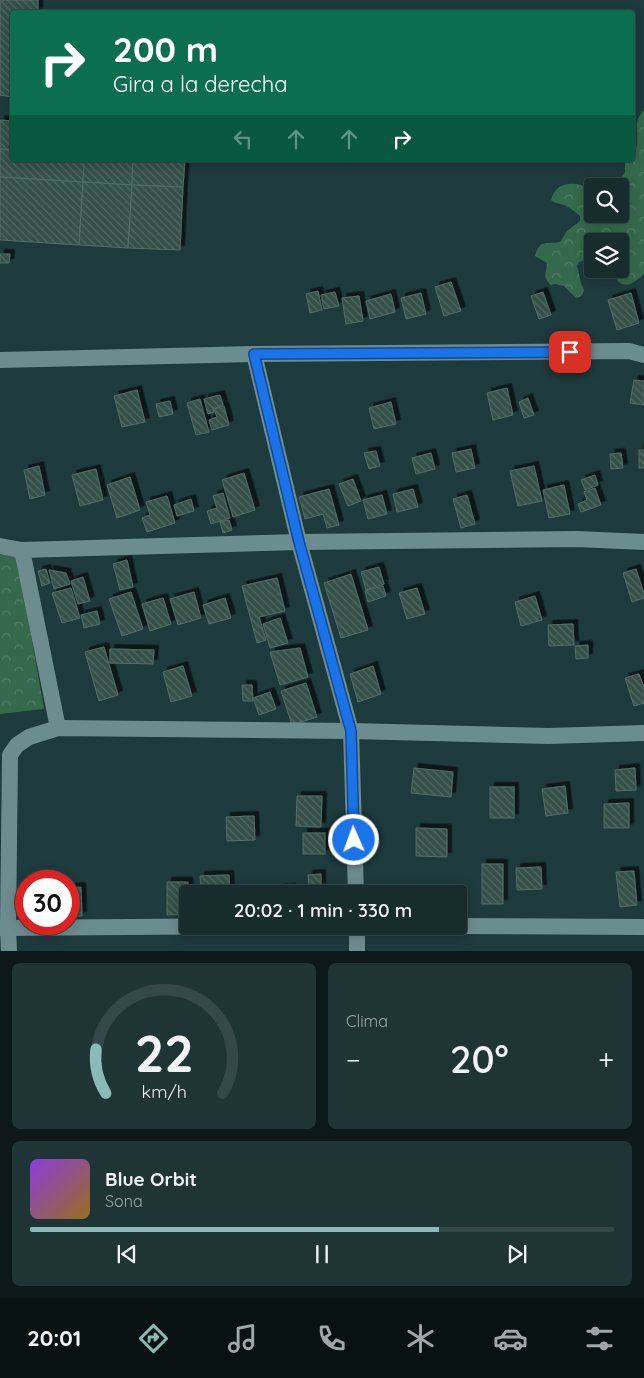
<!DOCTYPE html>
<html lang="es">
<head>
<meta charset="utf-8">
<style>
	:root { --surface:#162c2d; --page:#1f3435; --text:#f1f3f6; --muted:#9ea7aa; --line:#354849; --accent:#8bbbb9 }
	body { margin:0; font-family:Quicksand,sans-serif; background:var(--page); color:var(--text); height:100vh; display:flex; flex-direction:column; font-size:19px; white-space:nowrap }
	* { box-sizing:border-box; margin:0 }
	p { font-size:16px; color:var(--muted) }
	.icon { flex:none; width:28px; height:28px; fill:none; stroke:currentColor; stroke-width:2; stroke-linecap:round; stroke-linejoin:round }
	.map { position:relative; height:951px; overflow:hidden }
	.side { display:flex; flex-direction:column; gap:12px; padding:12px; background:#0c1819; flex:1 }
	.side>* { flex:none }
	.hud { position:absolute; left:10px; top:10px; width:625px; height:152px; border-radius:5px; box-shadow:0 2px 12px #0003,0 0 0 1px var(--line); background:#0b6e4f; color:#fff; overflow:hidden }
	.buttons { position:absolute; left:584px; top:178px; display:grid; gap:10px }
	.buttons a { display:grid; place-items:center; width:45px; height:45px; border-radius:5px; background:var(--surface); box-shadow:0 2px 12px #0003,0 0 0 1px var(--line); font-size:25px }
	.speed { position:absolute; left:15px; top:870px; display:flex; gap:10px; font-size:25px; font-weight:700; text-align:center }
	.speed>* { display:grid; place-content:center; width:65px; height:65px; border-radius:50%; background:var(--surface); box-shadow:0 2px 12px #0003,0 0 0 1px var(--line); line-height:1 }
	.speed .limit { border:8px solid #d22; background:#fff; color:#111 }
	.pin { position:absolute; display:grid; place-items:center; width:42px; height:42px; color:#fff; margin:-21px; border-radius:10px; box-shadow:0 2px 8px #0006 }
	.me { position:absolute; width:55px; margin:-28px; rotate:358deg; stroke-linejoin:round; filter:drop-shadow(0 0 4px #0008) }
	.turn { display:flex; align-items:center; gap:18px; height:105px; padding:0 20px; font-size:22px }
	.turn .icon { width:65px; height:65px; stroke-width:2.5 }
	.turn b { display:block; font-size:35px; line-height:42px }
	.lanes { display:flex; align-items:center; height:48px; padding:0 20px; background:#0003; justify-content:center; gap:25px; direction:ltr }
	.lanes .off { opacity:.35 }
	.big { font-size:38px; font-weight:600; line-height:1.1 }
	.side .tile { flex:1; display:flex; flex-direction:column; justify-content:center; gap:8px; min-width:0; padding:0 18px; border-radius:8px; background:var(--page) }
	.side .dial { align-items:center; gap:0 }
	.dial svg { height:130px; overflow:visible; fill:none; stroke:var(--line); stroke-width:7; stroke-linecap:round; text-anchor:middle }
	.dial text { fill:var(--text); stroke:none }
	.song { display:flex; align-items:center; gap:15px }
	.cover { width:60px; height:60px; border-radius:8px; background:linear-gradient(135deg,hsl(270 70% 55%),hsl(40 70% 35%)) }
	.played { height:5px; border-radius:2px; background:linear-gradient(90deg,var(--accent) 70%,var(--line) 70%) }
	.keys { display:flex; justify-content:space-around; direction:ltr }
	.heat { display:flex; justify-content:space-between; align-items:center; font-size:28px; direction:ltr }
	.side .tiles { flex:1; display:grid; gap:12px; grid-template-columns:1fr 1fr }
	.tile:last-child { grid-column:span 2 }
	.trip { position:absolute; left:179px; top:885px; width:288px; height:50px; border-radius:5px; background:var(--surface); box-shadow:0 2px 12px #0003,0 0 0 1px var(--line); font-weight:600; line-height:50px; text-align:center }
	.dock { display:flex; height:80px; justify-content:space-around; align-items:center; background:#091212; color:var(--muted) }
	.dock .icon { width:35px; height:35px }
	.dock .on { color:var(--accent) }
	.dock b { font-size:22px; color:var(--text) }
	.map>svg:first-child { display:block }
	.park { fill:url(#park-crowns) }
	.building { fill:url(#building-back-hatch); stroke:#516d67; filter:url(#shadow) }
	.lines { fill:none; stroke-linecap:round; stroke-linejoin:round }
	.street { stroke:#6d8c8e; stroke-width:16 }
	.route-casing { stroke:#114b97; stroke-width:12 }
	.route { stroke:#1a73e8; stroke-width:9 }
</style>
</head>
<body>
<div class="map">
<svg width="644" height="951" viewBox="0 0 644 951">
	<defs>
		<pattern id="park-crowns" width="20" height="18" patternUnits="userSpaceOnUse" patternTransform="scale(1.25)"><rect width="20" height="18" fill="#35694b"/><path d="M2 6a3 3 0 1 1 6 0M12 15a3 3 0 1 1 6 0" fill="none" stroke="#517e65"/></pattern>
		<pattern id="building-back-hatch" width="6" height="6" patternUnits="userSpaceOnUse" patternTransform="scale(1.25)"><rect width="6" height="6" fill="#345049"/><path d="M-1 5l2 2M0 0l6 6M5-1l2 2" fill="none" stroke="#506963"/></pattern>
		<filter id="shadow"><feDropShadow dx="4.5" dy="-4.5" stdDeviation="0" flood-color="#0009"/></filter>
	</defs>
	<rect width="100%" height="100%" fill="#1d3a3c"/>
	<g class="park">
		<path d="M 644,110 L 644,274 C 630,288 618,290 612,269 L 620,269 L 620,241 L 592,241 L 592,261 L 584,261 L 579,262 L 577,266 L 581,283 L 584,290 C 583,295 581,297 576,298 L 564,286 L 555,284 L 551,285 C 542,277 546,274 547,263 L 535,256 C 540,238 546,245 560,242 L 567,231 L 580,221 L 580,216 C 576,213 571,208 566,206 C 561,203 557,205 551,200 C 554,186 567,181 581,185 C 586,186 587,188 592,187 L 592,214 L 620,214 L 620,186 L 609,186 L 612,181 L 620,179 L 625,172 L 625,163 L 627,160 L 632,160 L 633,155 C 644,138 629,126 644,110 Z"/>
		<path d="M 0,555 L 17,555 L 44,709 L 0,714 Z"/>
	</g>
	<g class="building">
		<path d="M 0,0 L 38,0 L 38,12 L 12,12 L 12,97 L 0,95 Z"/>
		<path d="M 0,120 L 12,121 L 12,150 L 0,149 Z"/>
		<path d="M 0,149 L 12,150 L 12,160 L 84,160 L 83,182 L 0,177 Z"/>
		<path d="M 84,160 L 133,160 L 132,185 L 83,182 Z"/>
		<path d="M 133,160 L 185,160 L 183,187 L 132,185 Z"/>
		<path d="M 0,177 L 83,182 L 79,245 L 0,240 Z"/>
		<path d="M 83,182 L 132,185 L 128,248 L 79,245 Z"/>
		<path d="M 132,185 L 183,187 L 180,250 L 128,248 Z"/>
		<path d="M 0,254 L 10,254 L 9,263 L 0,263 Z"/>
		<path d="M 451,282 L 461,311 L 444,316 L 435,287 Z"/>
		<path d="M 318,291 L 322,310 L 310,313 L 306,294 Z"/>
		<path d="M 335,292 L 339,306 L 324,309 L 321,295 Z"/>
		<path d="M 543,292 L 551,315 L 539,319 L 531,296 Z"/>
		<path d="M 421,293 L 426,314 L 406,319 L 401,298 Z"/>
		<path d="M 631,293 L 639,323 L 617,330 L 608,300 Z"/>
		<path d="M 391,294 L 395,312 L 370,319 L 366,301 Z"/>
		<path d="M 359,296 L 363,321 L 346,324 L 342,298 Z"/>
		<path d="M 634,380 L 644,381 L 644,405 L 630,403 Z"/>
		<path d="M 507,388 L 513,415 L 493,420 L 487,393 Z"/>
		<path d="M 137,390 L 145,422 L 122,427 L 114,396 Z"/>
		<path d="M 220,395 L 223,405 L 213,409 L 214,412 L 208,414 L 204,399 Z"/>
		<path d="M 528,398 L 534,415 L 524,418 L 519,402 Z"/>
		<path d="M 200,399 L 209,432 L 196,435 L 187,403 Z"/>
		<path d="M 170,401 L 173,414 L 159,417 L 156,404 Z"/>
		<path d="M 391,402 L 396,424 L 374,429 L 369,408 Z"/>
		<path d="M 224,406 L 229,425 L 212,430 L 209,420 L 217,417 L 214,409 Z"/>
		<path d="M 471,449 L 475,468 L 456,472 L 452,453 Z"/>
		<rect x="639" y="450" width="5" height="18"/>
		<path d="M 376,451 L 380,466 L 369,469 L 364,453 Z"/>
		<path d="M 431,453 L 435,469 L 416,474 L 412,458 Z"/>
		<path d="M 621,453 L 623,468 L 611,469 L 610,454 Z"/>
		<path d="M 39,466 L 45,495 L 30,499 L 24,470 Z"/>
		<path d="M 534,466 L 542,501 L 518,506 L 510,471 Z"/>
		<path d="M 96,469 L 103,500 L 80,506 L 72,475 Z"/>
		<path d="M 244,473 L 255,510 L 233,517 L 222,480 Z"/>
		<path d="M 595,475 L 598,485 L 585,490 L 581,480 Z"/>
		<path d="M 130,477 L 140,510 L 117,518 L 107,485 Z"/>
		<path d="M 353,479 L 361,501 L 348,506 L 339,484 Z"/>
		<path d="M 564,485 L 570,514 L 549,518 L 543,490 Z"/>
		<path d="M 595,488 L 601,505 L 581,512 L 578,504 L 587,500 L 584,492 Z"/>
		<path d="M 329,489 L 339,525 L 327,528 L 323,514 L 305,519 L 299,497 Z"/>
		<path d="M 413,489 L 418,507 L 397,512 L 393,494 Z"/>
		<path d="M 223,493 L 230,518 L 211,524 L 207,511 L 217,508 L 213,496 Z"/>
		<path d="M 382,495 L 387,514 L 368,519 L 363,500 Z"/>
		<path d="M 467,495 L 475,524 L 461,528 L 453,499 Z"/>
		<path d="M 167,496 L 175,523 L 147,532 L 142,518 L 150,515 L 146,502 Z"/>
		<path d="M 191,499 L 194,511 L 177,516 L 174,505 Z"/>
		<path d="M 229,520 L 232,530 L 223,533 L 220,522 Z"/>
		<path d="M 127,560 L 133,587 L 120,590 L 113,564 Z"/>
		<path d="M 379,567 L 384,584 L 366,590 L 361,572 Z"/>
		<path d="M 46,569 L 50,583 L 42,586 L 38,571 Z"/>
		<path d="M 636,569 L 644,594 L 644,598 L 632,602 L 623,573 Z"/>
		<path d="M 49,570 L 66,573 L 70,584 L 54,589 Z"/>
		<path d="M 351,574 L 368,630 L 341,638 L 324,583 Z"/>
		<path d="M 83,577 L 90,601 L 78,604 L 71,581 Z"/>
		<path d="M 277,578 L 285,611 L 259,617 L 266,640 L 257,643 L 242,586 Z"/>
		<path d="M 383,586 L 386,596 L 368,602 L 365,591 Z"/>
		<path d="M 71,588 L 80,618 L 62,623 L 52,593 Z"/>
		<path d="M 417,588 L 425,614 L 407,619 L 399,593 Z"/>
		<path d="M 131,592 L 143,629 L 122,636 L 109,599 Z"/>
		<path d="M 194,592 L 201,618 L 178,625 L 170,599 Z"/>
		<path d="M 535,596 L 542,620 L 521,626 L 515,602 Z"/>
		<path d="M 163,598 L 171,624 L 150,631 L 142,604 Z"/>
		<path d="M 225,598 L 231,618 L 209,624 L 203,605 Z"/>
		<path d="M 97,611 L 100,624 L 84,628 L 81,615 Z"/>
		<path d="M 280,618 L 288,643 L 270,648 L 263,624 Z"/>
		<path d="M 573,624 L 574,645 L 549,646 L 548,625 Z"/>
		<path d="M 588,645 L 588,658 L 576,659 L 575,646 Z"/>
		<path d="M 104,647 L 118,695 L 99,701 L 85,652 Z"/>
		<path d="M 300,648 L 308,677 L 280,685 L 270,652 Z"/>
		<path d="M 110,649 L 154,650 L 153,664 L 110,663 Z"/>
		<path d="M 183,666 L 192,696 L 171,702 L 163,672 Z"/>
		<path d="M 373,666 L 381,694 L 358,702 L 350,674 Z"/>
		<path d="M 639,674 L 643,685 L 644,684 L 644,703 L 634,706 L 625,678 Z"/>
		<path d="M 306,683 L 317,717 L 292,725 L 281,691 Z"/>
		<path d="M 242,685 L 252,685 L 253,701 L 243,701 Z"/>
		<path d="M 270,692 L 276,709 L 259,715 L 253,698 Z"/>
		<path d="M 414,768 L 453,772 L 451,797 L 411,793 Z"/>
		<path d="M 635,768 L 636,790 L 616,791 L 615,770 Z"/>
		<path d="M 565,786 L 568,813 L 546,816 L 542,789 Z"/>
		<rect x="490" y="787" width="24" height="31"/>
		<path d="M 297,796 L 322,796 L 321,827 L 296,826 Z"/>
		<path d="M 629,803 L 629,828 L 604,828 L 604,804 Z"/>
		<path d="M 254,816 L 255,840 L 227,841 L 226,817 Z"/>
		<path d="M 416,828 L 447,829 L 447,857 L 416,856 Z"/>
		<rect x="303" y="833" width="22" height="21"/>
		<rect x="482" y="864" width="21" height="40"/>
		<path d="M 541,867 L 542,889 L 517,890 L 516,868 Z"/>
		<path d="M 634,871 L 637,905 L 620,907 L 616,872 Z"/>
		<path d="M 321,874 L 321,887 L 309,887 L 308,875 Z"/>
		<path d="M 229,875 L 230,894 L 201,894 L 200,876 Z"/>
		<path d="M 167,882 L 188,882 L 188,914 L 167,915 Z"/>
		<path d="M 81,887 L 82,916 L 69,917 L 69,888 Z"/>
		<path d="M 291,888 L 292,894 L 278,894 L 278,889 Z"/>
	</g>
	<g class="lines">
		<g class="street">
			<path d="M 0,360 L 254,354 L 629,351 L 644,355"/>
			<path d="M 0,546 L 22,550 L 299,542 L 577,539 L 644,542"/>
			<path d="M 22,550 L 58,728"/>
			<path d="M 356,894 L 351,731 L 549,736 L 644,733"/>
			<path d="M 357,926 L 357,951"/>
			<path d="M 458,926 L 644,927"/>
			<path d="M 0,928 L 272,926"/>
			<path d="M 9,951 L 8,928 L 10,755 L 17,745 L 29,737 L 58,728 L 351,731 L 299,542 L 254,354"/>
		</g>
	</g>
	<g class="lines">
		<g class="route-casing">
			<path id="route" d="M 354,840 L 351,731 L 299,542 L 254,354 L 570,352"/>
		</g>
		<use href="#route" class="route"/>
	</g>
</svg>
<div class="buttons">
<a><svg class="icon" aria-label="search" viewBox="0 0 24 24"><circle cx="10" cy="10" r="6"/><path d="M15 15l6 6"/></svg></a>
<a><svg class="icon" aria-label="layers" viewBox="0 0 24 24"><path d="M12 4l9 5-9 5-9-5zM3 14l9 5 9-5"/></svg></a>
</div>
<div class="speed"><div class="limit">30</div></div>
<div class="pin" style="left:570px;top:352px;background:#d93025"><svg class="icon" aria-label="arrive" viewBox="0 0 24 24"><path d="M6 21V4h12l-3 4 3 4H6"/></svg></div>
<svg class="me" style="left:354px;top:840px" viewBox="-20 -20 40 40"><circle r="17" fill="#1a73e8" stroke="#fff" stroke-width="3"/><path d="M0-11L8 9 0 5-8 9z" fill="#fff"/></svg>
<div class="trip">20:02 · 1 min · 330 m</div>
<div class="hud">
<div class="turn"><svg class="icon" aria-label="right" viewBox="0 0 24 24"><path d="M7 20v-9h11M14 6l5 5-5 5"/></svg><div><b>200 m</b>Gira a la derecha</div></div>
<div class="lanes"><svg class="icon off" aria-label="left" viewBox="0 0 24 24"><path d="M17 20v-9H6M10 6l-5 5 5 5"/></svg><svg class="icon off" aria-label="ahead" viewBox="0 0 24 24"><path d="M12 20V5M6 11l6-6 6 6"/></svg><svg class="icon off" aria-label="ahead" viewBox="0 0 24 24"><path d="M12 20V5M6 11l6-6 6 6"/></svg><svg class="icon" aria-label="right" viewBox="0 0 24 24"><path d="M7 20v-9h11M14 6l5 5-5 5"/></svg></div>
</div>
</div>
<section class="side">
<div class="tiles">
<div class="tile dial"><svg viewBox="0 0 100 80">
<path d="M14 69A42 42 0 1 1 86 69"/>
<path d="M14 69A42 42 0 0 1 8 42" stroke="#8bbbb9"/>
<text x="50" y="56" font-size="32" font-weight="700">22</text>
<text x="50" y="72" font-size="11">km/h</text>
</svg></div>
<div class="tile"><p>Clima</p>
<div class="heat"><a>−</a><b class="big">20°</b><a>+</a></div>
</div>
<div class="tile">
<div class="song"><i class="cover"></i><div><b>Blue Orbit</b><p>Sona</p></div></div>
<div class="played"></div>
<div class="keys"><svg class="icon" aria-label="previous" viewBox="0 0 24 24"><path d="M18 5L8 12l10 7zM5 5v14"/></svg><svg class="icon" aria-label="pause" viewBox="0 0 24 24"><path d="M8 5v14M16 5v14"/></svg><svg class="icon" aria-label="next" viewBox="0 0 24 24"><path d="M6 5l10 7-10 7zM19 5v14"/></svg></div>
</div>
</div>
</section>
<nav class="dock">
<b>20:01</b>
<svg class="icon on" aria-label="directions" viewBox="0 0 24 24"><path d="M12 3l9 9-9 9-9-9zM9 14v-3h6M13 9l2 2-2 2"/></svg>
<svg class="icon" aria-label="music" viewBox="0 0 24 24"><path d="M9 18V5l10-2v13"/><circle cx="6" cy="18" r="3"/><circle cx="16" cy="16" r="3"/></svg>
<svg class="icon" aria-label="phone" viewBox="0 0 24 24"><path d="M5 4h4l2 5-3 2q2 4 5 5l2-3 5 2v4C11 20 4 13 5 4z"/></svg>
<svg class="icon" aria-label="climate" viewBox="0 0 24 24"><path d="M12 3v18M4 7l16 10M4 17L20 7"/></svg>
<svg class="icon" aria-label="car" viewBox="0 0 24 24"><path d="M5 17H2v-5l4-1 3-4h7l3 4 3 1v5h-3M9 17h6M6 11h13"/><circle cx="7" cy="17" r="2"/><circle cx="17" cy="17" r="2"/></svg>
<svg class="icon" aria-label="filters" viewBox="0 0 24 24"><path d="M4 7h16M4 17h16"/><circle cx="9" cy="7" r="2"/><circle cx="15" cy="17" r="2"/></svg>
</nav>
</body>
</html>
